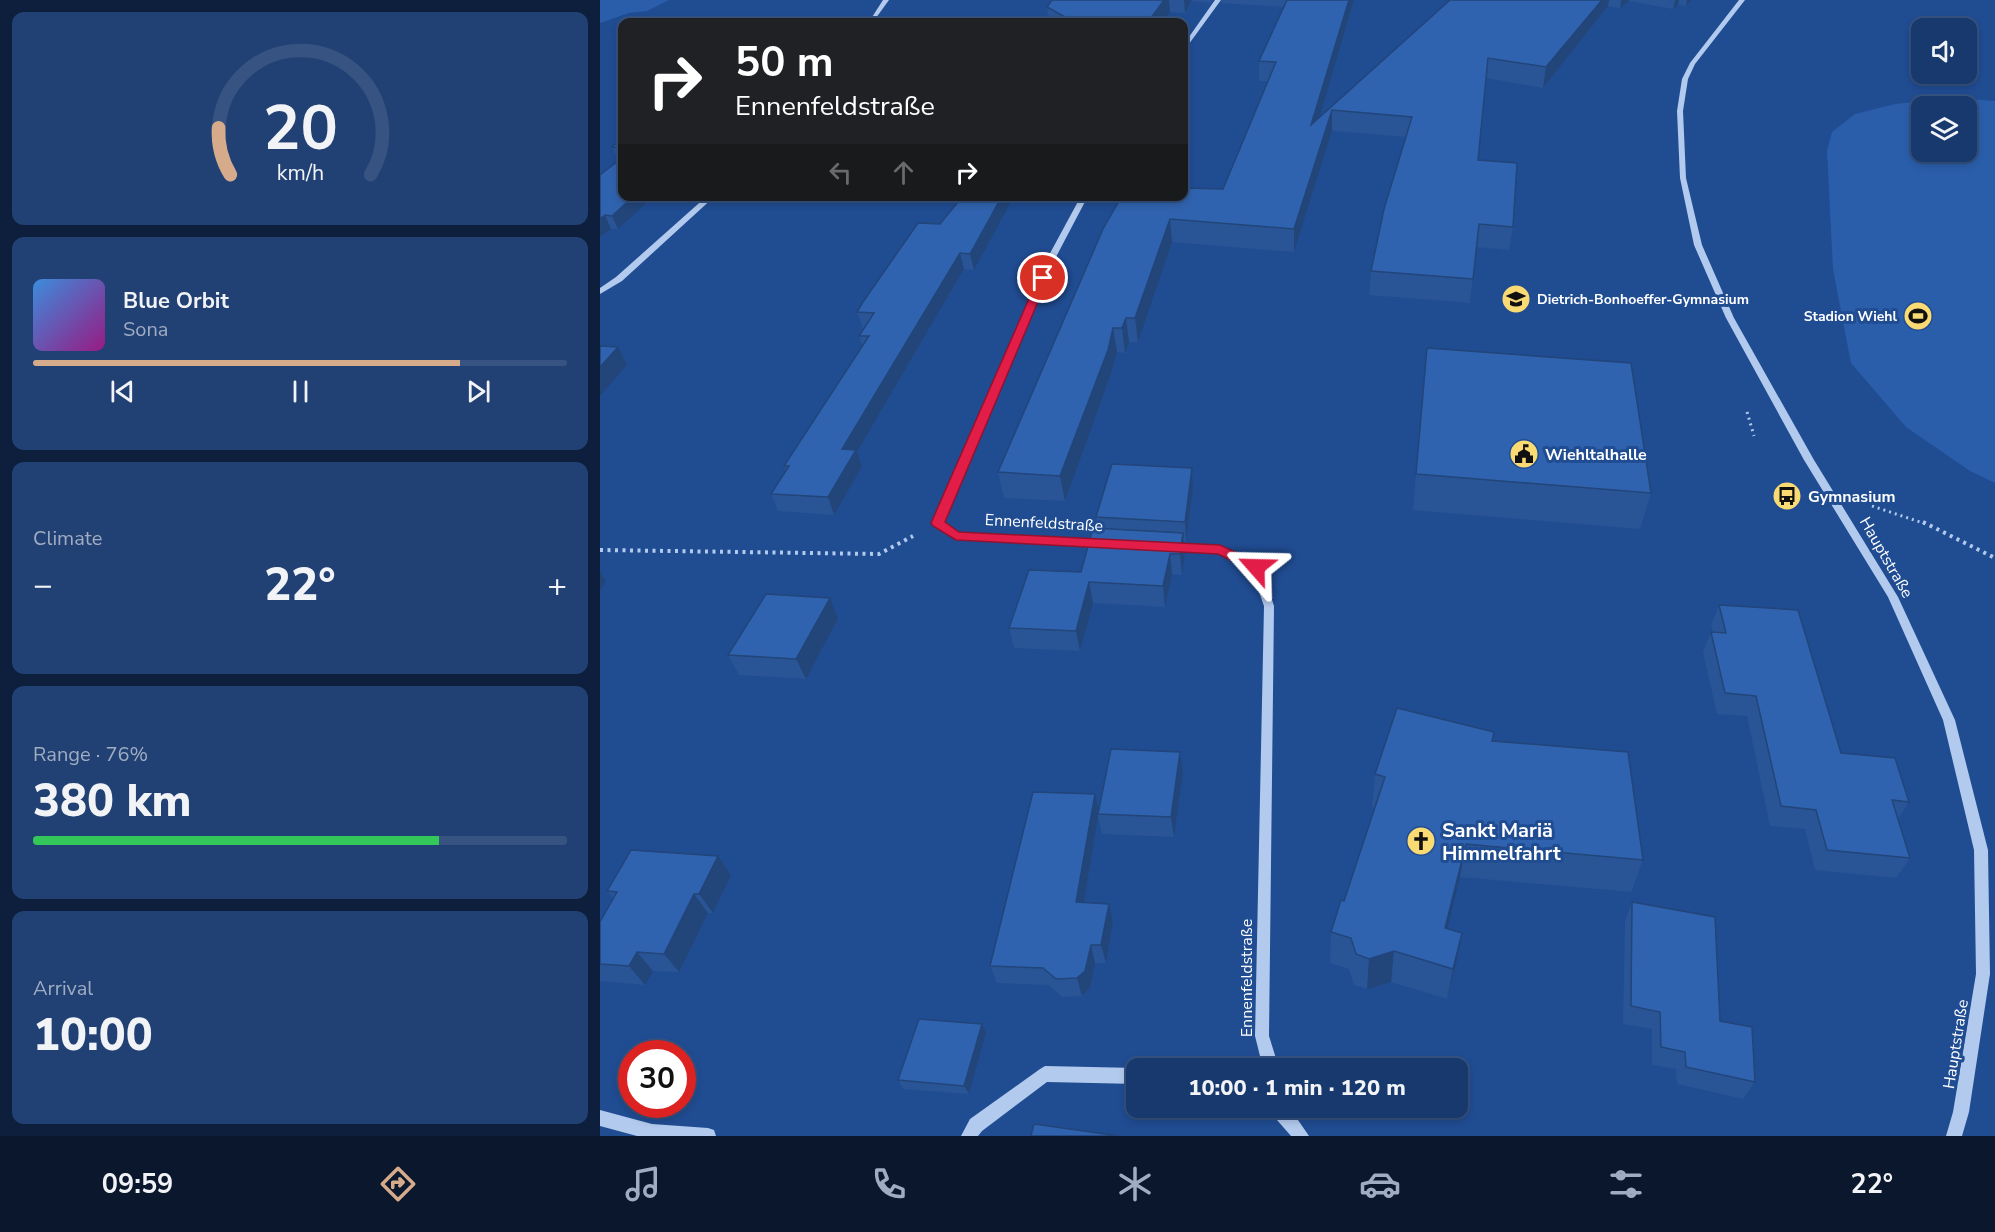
<!DOCTYPE html>
<html lang="en">
<head>
<meta charset="utf-8">
<style>
	:root { --surface:#18396e; --page:#214073; --text:#f1f3f6; --muted:#9facc2; --line:#365381; --accent:#d6ab8b }
	body { margin:0; font-family:"Nunito Sans",sans-serif; background:var(--page); color:var(--text); height:100vh; display:flex; flex-direction:column; font-size:22px; white-space:nowrap }
	* { box-sizing:border-box; margin:0 }
	p { font-size:20px; color:var(--muted) }
	.icon { flex:none; width:33px; height:33px; fill:none; stroke:currentColor; stroke-width:2; stroke-linecap:round; stroke-linejoin:round }
	.map { position:relative; flex:1; overflow:hidden }
	.details { display:flex; flex-direction:column; gap:12px; padding:12px; background:#0d1f3c; width:600px }
	.details>* { flex:none }
	.banner { position:absolute; left:18px; top:18px; width:570px; height:183px; border-radius:12px; box-shadow:0 3px 9px #0003,0 0 0 2px var(--line); background:#202124; color:#fff; overflow:hidden }
	.tools { position:absolute; left:1311px; top:18px; display:grid; gap:12px }
	.tools a { display:grid; place-items:center; width:66px; height:66px; border-radius:12px; background:var(--surface); box-shadow:0 3px 9px #0003,0 0 0 2px var(--line); font-size:30px }
	.speed { position:absolute; left:18px; top:1040px; display:flex; gap:12px; font-size:30px; font-weight:700; text-align:center }
	.speed>* { display:grid; place-content:center; width:78px; height:78px; border-radius:50%; background:var(--surface); box-shadow:0 3px 9px #0003,0 0 0 2px var(--line); line-height:1 }
	.speed .limit { border:9px solid #d22; background:#fff; color:#111 }
	.pin { position:absolute; display:grid; place-items:center; width:51px; height:51px; color:#fff; margin:-26px; border:3px solid #fff; border-radius:50%; box-shadow:0 2px 6px #0007 }
	.me { position:absolute; width:66px; margin:-33px; rotate:295deg; stroke-linejoin:round; filter:drop-shadow(0 0 4px #0008) }
	.turn { display:flex; align-items:center; gap:21px; height:126px; padding:0 18px; font-size:27px }
	.turn .icon { width:78px; height:78px; stroke-width:2.5 }
	.turn b { display:block; font-size:42px; line-height:51px }
	.lanes { display:flex; align-items:center; height:57px; padding:0 18px; background:#0003; justify-content:center; gap:30px; direction:ltr }
	.lanes .off { opacity:.35 }
	.big { font-size:45px; font-weight:800; line-height:1.1 }
	.details .card { flex:1; display:flex; flex-direction:column; justify-content:center; gap:9px; min-width:0; padding:0 21px; border-radius:12px; background:var(--page) }
	.details .dial { align-items:center; gap:0 }
	.dial svg { height:156px; overflow:visible; fill:none; stroke:var(--line); stroke-width:7; stroke-linecap:round; text-anchor:middle }
	.dial text { fill:var(--text); stroke:none }
	.song { display:flex; align-items:center; gap:18px }
	.cover { width:72px; height:72px; border-radius:9px; background:linear-gradient(135deg,hsl(210 70% 55%),hsl(310 70% 35%)) }
	.played { height:6px; border-radius:3px; background:linear-gradient(90deg,var(--accent) 80%,var(--line) 80%) }
	.keys { display:flex; justify-content:space-around; direction:ltr }
	.heat { display:flex; justify-content:space-between; align-items:center; font-size:33px; direction:ltr }
	.charge { height:9px; border-radius:4px; background:linear-gradient(90deg,#34c759 76%,var(--line) 0) }
	.trip { position:absolute; left:526px; top:1058px; width:342px; height:60px; border-radius:12px; background:var(--surface); box-shadow:0 3px 9px #0003,0 0 0 2px var(--line); font-weight:800; line-height:60px; text-align:center }
	.menu { display:flex; height:96px; justify-content:space-around; align-items:center; background:#0a172c; color:var(--muted) }
	.menu .icon { width:42px; height:42px }
	.menu .selected { color:var(--accent) }
	.menu b { font-size:27px; color:var(--text) }
	main { display:flex; flex:1; min-height:0 }
	.map>svg:first-child { display:block }
	.green { fill:#2a5eaa; fill-rule:evenodd }
	.lines { fill:none; stroke-linecap:round; stroke-linejoin:round }
	.path-far1 { stroke:#b2caed; stroke-width:3; stroke-dasharray:2 4; stroke-linecap:butt }
	.path { stroke:#b2caed; stroke-width:4; stroke-dasharray:3 4.5; stroke-linecap:butt }
	.minor { fill:#b2caed; fill-rule:evenodd }
	.wall { fill:#295596 }
	.shaded-wall { fill:#22457a }
	.building { fill:#3063af; stroke:#22457a; stroke-width:1.5 }
	.route { fill:#e11d48; stroke:#92132f; stroke-width:1.5 }
	.labels { text-anchor:middle; stroke-width:6; stroke-linejoin:round; paint-order:stroke }
	.far-poi-label { font-size:14px; font-weight:bold; fill:#fff; stroke:#204c92; text-anchor:start }
	.poi-label { font-size:16px; font-weight:bold; fill:#fff; stroke:#204c92; text-anchor:start }
	.street-label { font-size:16px; fill:#fff; stroke:#204c92 }
	.near-poi-label { font-size:20px; font-weight:bold; fill:#fff; stroke:#204c92; text-anchor:start }
</style>
</head>
<body>
<main>
<section class="details">
<div class="card dial"><svg viewBox="0 0 100 80">
<path d="M14 69A42 42 0 1 1 86 69"/>
<path d="M14 69A42 42 0 0 1 8 45" stroke="#d6ab8b"/>
<text x="50" y="56" font-size="32" font-weight="700">20</text>
<text x="50" y="72" font-size="11">km/h</text>
</svg></div>
<div class="card">
<div class="song"><i class="cover"></i><div><b>Blue Orbit</b><p>Sona</p></div></div>
<div class="played"></div>
<div class="keys"><svg class="icon" aria-label="previous" viewBox="0 0 24 24"><path d="M18 5L8 12l10 7zM5 5v14"/></svg><svg class="icon" aria-label="pause" viewBox="0 0 24 24"><path d="M8 5v14M16 5v14"/></svg><svg class="icon" aria-label="next" viewBox="0 0 24 24"><path d="M6 5l10 7-10 7zM19 5v14"/></svg></div>
</div>
<div class="card"><p>Climate</p>
<div class="heat"><a>−</a><b class="big">22°</b><a>+</a></div>
</div>
<div class="card"><p>Range · 76%</p><b class="big">380 km</b><div class="charge"></div></div>
<div class="card"><p>Arrival</p><b class="big">10:00</b></div>
</section>
<div class="map">
<svg width="1395" height="1136" viewBox="0 0 1395 1136">
	<rect width="100%" height="100%" fill="#204c92"/>
	<g class="green">
		<path d="M 0,0 L 69,0 L 47,11 L 29,13 L 0,23 Z"/>
		<path d="M 1356,98 L 1395,101 L 1395,483 L 1370,471 L 1306,427 L 1251,363 L 1233,269 L 1227,151 L 1232,132 L 1255,114 L 1295,104 ZM 1366,106 L 1366,152 L 1322,152 L 1322,106 Z"/>
	</g>
	<g class="lines">
		<g class="path-far1">
			<path d="M 1147,412 L 1154,436"/>
			<path d="M 1272,506 L 1326,524"/>
		</g>
		<g class="path">
			<path d="M 1323,522 L 1395,558"/>
			<path d="M 0,550 L 279,554 L 313,536"/>
		</g>
		<g class="minor">
			<path d="M 283,0 L 289,0 L 273,22 L 269,22 Z"/>
			<path d="M 615,0 L 621,0 L 586,48 L 584,49 L 584,44 Z"/>
			<path d="M 1139,0 L 1145,0 L 1095,64 L 1088,79 L 1083,111 L 1086,178 L 1102,245 L 1134,318 L 1214,460 L 1298,597 L 1355,720 L 1388,850 L 1390,974 L 1369,1112 L 1362,1136 L 1346,1136 L 1353,1112 L 1376,974 L 1374,850 L 1343,720 L 1288,597 L 1204,460 L 1126,318 L 1094,245 L 1080,178 L 1077,111 L 1082,79 L 1090,63 Z"/>
			<path d="M 107,196 L 115,196 L 22,281 L 0,294 L 0,288 L 16,277 Z"/>
			<path d="M 481,196 L 488,196 L 456,257 L 342,522 L 358,533 L 501,539 L 506,542 L 501,545 L 356,539 L 332,523 L 448,257 Z"/>
			<path d="M 571,542 L 620,546 L 660,564 L 674,606 L 669,1036 L 679,1068 L 663,1068 L 655,1036 L 664,606 L 651,569 L 618,553 L 567,548 L 566,546 L 567,544 Z"/>
			<path d="M 445,1066 L 537,1068 L 537,1084 L 447,1082 L 382,1131 L 378,1136 L 361,1136 L 370,1119 L 440,1069 Z"/>
			<path d="M 673,1107 L 689,1107 L 709,1136 L 691,1136 L 677,1120 Z"/>
			<path d="M 0,1110 L 52,1124 L 108,1128 L 114,1130 L 116,1136 L 37,1136 L 0,1126 Z"/>
		</g>
	</g>
	<g class="wall">
		<path d="M 452,0 L 613,0 L 610,3 L 592,1 L 585,13 L 570,12 L 563,22 L 449,22 L 447,7 Z"/>
		<path d="M 621,0 L 754,0 L 719,118 L 850,0 L 1092,0 L 1086,6 L 1078,5 L 1073,9 L 1029,1 L 1020,8 L 1008,6 L 943,88 L 886,78 L 878,160 L 913,227 L 909,250 L 876,247 L 870,303 L 769,295 L 771,271 L 806,137 L 732,131 L 694,252 L 572,242 L 538,342 L 529,342 L 525,353 L 517,352 L 511,374 L 465,501 L 404,498 L 398,472 L 503,229 L 623,189 L 668,81 L 659,81 L 659,61 L 684,7 L 621,3 Z"/>
		<path d="M 22,139 L 22,196 L 18,229 L 11,229 L 0,237 L 0,175 L 19,160 L 18,160 L 12,147 Z"/>
		<path d="M 363,196 L 374,270 L 364,269 L 257,452 L 262,467 L 234,515 L 178,511 L 171,494 L 186,470 L 184,466 L 262,346 L 259,336 L 264,329 L 263,329 L 257,312 L 340,224 Z"/>
		<path d="M 827,348 L 1051,493 L 1040,529 L 813,510 Z"/>
		<path d="M 592,468 L 593,488 L 586,542 L 584,542 L 585,553 L 582,575 L 572,574 L 565,607 L 493,603 L 480,651 L 414,648 L 409,628 L 481,572 L 498,528 L 496,517 Z"/>
		<path d="M 230,598 L 238,619 L 206,679 L 139,675 L 128,655 Z"/>
		<path d="M 1119,605 L 1241,753 L 1309,802 L 1298,819 L 1310,858 L 1296,878 L 1215,870 L 1205,829 L 1170,826 L 1147,716 L 1117,714 L 1103,652 L 1111,632 L 1113,632 L 1111,625 Z"/>
		<path d="M 894,732 L 892,741 L 1043,860 L 1031,892 L 860,877 L 847,929 L 856,964 L 847,999 L 791,982 L 767,989 L 754,985 L 749,969 L 730,963 L 731,932 L 744,901 L 775,808 L 772,807 L 775,774 Z"/>
		<path d="M 580,752 L 583,772 L 574,837 L 502,834 L 498,817 L 484,903 L 509,904 L 513,922 L 506,963 L 495,963 L 490,988 L 482,996 L 462,997 L 449,985 L 397,983 L 390,966 L 498,811 Z"/>
		<path d="M 131,875 L 113,913 L 108,913 L 79,972 L 53,971 L 45,985 L 0,981 L 0,922 L 13,898 L 7,891 Z"/>
		<path d="M 1032,902 L 1120,1021 L 1155,1082 L 1143,1099 L 1077,1084 L 1076,1069 L 1052,1065 L 1052,1029 L 1023,1024 L 1025,921 Z"/>
		<path d="M 382,1024 L 386,1033 L 369,1094 L 303,1089 L 298,1080 Z"/>
	</g>
	<g class="shaded-wall">
		<path d="M 564,0 L 569,0 L 570,12 L 563,22 L 548,22 Z"/>
		<path d="M 584,0 L 592,0 L 585,13 Z"/>
		<path d="M 749,0 L 754,0 L 711,146 L 711,125 Z"/>
		<path d="M 1002,0 L 1009,0 L 1008,6 L 943,88 L 946,67 Z"/>
		<path d="M 1021,0 L 1029,0 L 1029,1 L 1020,8 Z"/>
		<path d="M 1075,0 L 1079,0 L 1078,5 L 1073,9 Z"/>
		<path d="M 1087,0 L 1092,0 L 1086,6 Z"/>
		<path d="M 732,110 L 732,131 L 694,252 L 694,229 Z"/>
		<path d="M 34,196 L 54,196 L 18,229 L 12,216 Z"/>
		<path d="M 402,196 L 414,196 L 374,270 L 370,254 Z"/>
		<path d="M 5,215 L 11,229 L 0,237 L 0,219 Z"/>
		<path d="M 570,219 L 572,242 L 538,342 L 535,318 Z"/>
		<path d="M 360,253 L 364,269 L 257,452 L 262,467 L 234,515 L 228,497 L 242,449 Z"/>
		<path d="M 526,318 L 529,342 L 525,353 L 522,328 Z"/>
		<path d="M 513,328 L 517,352 L 511,374 L 465,501 L 460,476 Z"/>
		<path d="M 18,347 L 27,365 L 0,396 L 0,367 Z"/>
		<path d="M 592,468 L 593,488 L 586,542 L 585,522 Z"/>
		<path d="M 583,533 L 585,553 L 582,575 L 580,554 Z"/>
		<path d="M 570,554 L 572,574 L 565,607 L 563,586 Z"/>
		<path d="M 0,571 L 6,581 L 0,591 Z"/>
		<path d="M 489,582 L 493,603 L 480,651 L 476,631 Z"/>
		<path d="M 230,598 L 238,619 L 206,679 L 196,659 Z"/>
		<path d="M 580,752 L 583,772 L 574,837 L 571,817 Z"/>
		<path d="M 495,794 L 499,813 L 498,814 L 498,817 L 481,921 L 476,902 Z"/>
		<path d="M 866,844 L 860,877 L 840,959 L 845,928 Z"/>
		<path d="M 118,856 L 131,875 L 113,913 L 99,894 Z"/>
		<path d="M 94,894 L 108,913 L 79,972 L 64,954 Z"/>
		<path d="M 509,904 L 513,922 L 506,963 L 501,945 Z"/>
		<path d="M 862,933 L 856,964 L 847,999 L 853,969 Z"/>
		<path d="M 491,945 L 495,963 L 490,988 L 482,996 L 477,978 Z"/>
		<path d="M 794,951 L 791,982 L 767,989 L 769,959 Z"/>
		<path d="M 37,952 L 53,971 L 45,985 L 29,966 Z"/>
		<path d="M 382,1024 L 386,1033 L 369,1094 L 364,1086 Z"/>
	</g>
	<g class="building">
		<path d="M 452,0 L 564,0 L 548,22 L 474,22 L 447,7 Z"/>
		<path d="M 687,0 L 749,0 L 711,125 L 850,0 L 1002,0 L 946,67 L 888,58 L 878,160 L 917,163 L 913,227 L 879,224 L 873,279 L 771,271 L 784,209 L 812,117 L 732,110 L 694,229 L 570,219 L 535,318 L 526,318 L 522,328 L 513,328 L 508,350 L 460,476 L 398,472 L 503,229 L 522,196 L 584,196 L 584,188 L 623,189 L 676,62 L 659,61 Z"/>
		<path d="M 22,139 L 22,148 L 12,147 Z"/>
		<path d="M 22,158 L 22,196 L 34,196 L 12,216 L 5,215 L 0,219 L 0,175 Z"/>
		<path d="M 363,196 L 402,196 L 370,254 L 360,253 L 242,449 L 256,450 L 228,497 L 171,494 L 189,466 L 184,466 L 269,336 L 259,336 L 274,313 L 257,312 L 263,302 L 318,223 L 340,224 Z"/>
		<path d="M 0,346 L 18,347 L 0,367 Z"/>
		<path d="M 827,348 L 1031,363 L 1051,493 L 816,474 Z"/>
		<path d="M 512,464 L 592,468 L 585,522 L 496,517 Z"/>
		<path d="M 493,528 L 583,533 L 580,554 L 570,554 L 563,586 L 489,582 L 476,631 L 409,628 L 429,570 L 481,572 Z"/>
		<path d="M 166,594 L 230,598 L 196,659 L 128,655 Z"/>
		<path d="M 1119,605 L 1198,610 L 1241,753 L 1295,758 L 1309,802 L 1292,800 L 1310,858 L 1227,850 L 1216,810 L 1181,806 L 1156,696 L 1125,693 L 1111,632 L 1126,633 Z"/>
		<path d="M 797,708 L 894,732 L 892,741 L 1028,752 L 1043,860 L 866,844 L 845,928 L 862,933 L 853,969 L 794,951 L 769,959 L 756,954 L 751,938 L 731,932 L 741,900 L 744,901 L 785,777 L 775,774 Z"/>
		<path d="M 511,749 L 580,752 L 571,817 L 498,814 Z"/>
		<path d="M 433,792 L 495,794 L 476,902 L 509,904 L 501,945 L 491,945 L 485,971 L 477,978 L 456,979 L 443,968 L 390,966 Z"/>
		<path d="M 31,850 L 118,856 L 99,894 L 94,894 L 64,954 L 37,952 L 29,966 L 0,964 L 0,922 L 17,892 L 7,891 Z"/>
		<path d="M 1032,902 L 1115,917 L 1120,1021 L 1152,1027 L 1155,1082 L 1086,1067 L 1085,1052 L 1061,1047 L 1060,1012 L 1031,1006 Z"/>
		<path d="M 319,1019 L 382,1024 L 364,1086 L 298,1080 Z"/>
		<path d="M 434,1124 L 519,1136 L 431,1136 Z"/>
	</g>
	<path class="route" d="M 443,275 L 448,278 L 345,522 L 359,532 L 620,545 L 661,564 L 661,570 L 651,570 L 618,554 L 356,540 L 333,526 L 331,523 L 438,278 Z"/>
	<defs>
		<g id="school-disc" transform="scale(1.5)"><circle r="9.5" fill="#fada73" stroke="#204c92"/><path d="M0-5L7-2L0 1L-7-2ZM-4 1L0 2.5L4 1V4Q0 6-4 4Z" fill="#111"/></g>
		<g id="stadium-disc" transform="scale(1.5)"><circle r="9.5" fill="#fada73" stroke="#204c92"/><path d="M0-5a6.5 5 0 1 0 0 10a6.5 5 0 1 0 0-10ZM-3.5-1.8h7v3.6h-7Z" fill="#111"/></g>
		<g id="civic-disc" transform="scale(1.5)"><circle r="9.5" fill="#fada73" stroke="#204c92"/><path d="M-.6-6.5H3V-4.5H.6V-3L4-1V1h2V6H-6V1h2V-1L-.6-3ZM-1.2 2.5V6h2.4V2.5Z" fill="#111"/></g>
		<g id="bus-disc" transform="scale(1.5)"><circle r="9.5" fill="#fada73" stroke="#204c92"/><path d="M-5-6H5V4H4V6H2V4H-2V6H-4V4H-5ZM-3.5-4V0h7V-4ZM-3.5 1.2v1.5H-2V1.2ZM2 1.2v1.5H3.5V1.2Z" fill="#111"/></g>
		<g id="church-disc" transform="scale(1.5)"><circle r="9.5" fill="#fada73" stroke="#204c92"/><path d="M-1.2-6h2.4v3.5h3.3v2.4h-3.3V6h-2.4V-.1h-3.3v-2.4h3.3Z" fill="#111"/></g>
	</defs>
	<g fill-rule="evenodd">
		<use href="#school-disc" x="916" y="299"/>
		<use href="#stadium-disc" x="1318" y="316"/>
		<use href="#civic-disc" x="924" y="454"/>
		<use href="#bus-disc" x="1187" y="496"/>
		<use href="#church-disc" x="821" y="841"/>
	</g>
	<g class="labels">
		<g class="far-poi-label">
			<text x="937" y="304">Dietrich-Bonhoeffer-Gymnasium</text>
			<text x="1297" y="321" text-anchor="end">Stadion Wiehl</text>
		</g>
		<g class="poi-label">
			<text x="945" y="460">Wiehltalhalle</text>
			<text x="1208" y="502">Gymnasium</text>
		</g>
		<g class="street-label">
			<text transform="translate(444 522) rotate(3)" y="6">Ennenfeldstraße</text>
			<text transform="translate(1287 557) rotate(60)" y="6">Hauptstraße</text>
			<text transform="translate(646 978) rotate(-90)" y="6">Ennenfeldstraße</text>
			<text transform="translate(1355 1044) rotate(-81)" y="6">Hauptstraße</text>
		</g>
		<g class="near-poi-label">
			<text x="842" y="837">Sankt Mariä<tspan x="842" dy="23">Himmelfahrt</tspan></text>
		</g>
	</g>
</svg>
<div class="tools">
<a><svg class="icon" aria-label="sound" viewBox="0 0 24 24"><path d="M4 9h4l5-4v14l-5-4H4zM17 9q2 3 0 6"/></svg></a>
<a><svg class="icon" aria-label="layers" viewBox="0 0 24 24"><path d="M12 4l9 5-9 5-9-5zM3 14l9 5 9-5"/></svg></a>
</div>
<div class="speed"><div class="limit">30</div></div>
<div class="pin" style="left:443px;top:278px;background:#d93025"><svg class="icon" aria-label="arrive" viewBox="0 0 24 24"><path d="M6 21V4h12l-3 4 3 4H6"/></svg></div>
<svg class="me" style="left:656px;top:567px" viewBox="-20 -20 40 40"><path d="M0-17L14 15 0 8-14 15z" fill="#e11d48" stroke="#fff" stroke-width="4"/></svg>
<div class="trip">10:00 · 1 min · 120 m</div>
<div class="banner">
<div class="turn"><svg class="icon" aria-label="right" viewBox="0 0 24 24"><path d="M7 20v-9h11M14 6l5 5-5 5"/></svg><div><b>50 m</b>Ennenfeldstraße</div></div>
<div class="lanes"><svg class="icon off" aria-label="left" viewBox="0 0 24 24"><path d="M17 20v-9H6M10 6l-5 5 5 5"/></svg><svg class="icon off" aria-label="ahead" viewBox="0 0 24 24"><path d="M12 20V5M6 11l6-6 6 6"/></svg><svg class="icon" aria-label="right" viewBox="0 0 24 24"><path d="M7 20v-9h11M14 6l5 5-5 5"/></svg></div>
</div>
</div>
</main>
<nav class="menu">
<b>09:59</b>
<svg class="icon selected" aria-label="directions" viewBox="0 0 24 24"><path d="M12 3l9 9-9 9-9-9zM9 14v-3h6M13 9l2 2-2 2"/></svg>
<svg class="icon" aria-label="music" viewBox="0 0 24 24"><path d="M9 18V5l10-2v13"/><circle cx="6" cy="18" r="3"/><circle cx="16" cy="16" r="3"/></svg>
<svg class="icon" aria-label="phone" viewBox="0 0 24 24"><path d="M5 4h4l2 5-3 2q2 4 5 5l2-3 5 2v4C11 20 4 13 5 4z"/></svg>
<svg class="icon" aria-label="climate" viewBox="0 0 24 24"><path d="M12 3v18M4 7l16 10M4 17L20 7"/></svg>
<svg class="icon" aria-label="car" viewBox="0 0 24 24"><path d="M5 17H2v-5l4-1 3-4h7l3 4 3 1v5h-3M9 17h6M6 11h13"/><circle cx="7" cy="17" r="2"/><circle cx="17" cy="17" r="2"/></svg>
<svg class="icon" aria-label="filters" viewBox="0 0 24 24"><path d="M4 7h16M4 17h16"/><circle cx="9" cy="7" r="2"/><circle cx="15" cy="17" r="2"/></svg>
<b>22°</b>
</nav>
</body>
</html>
